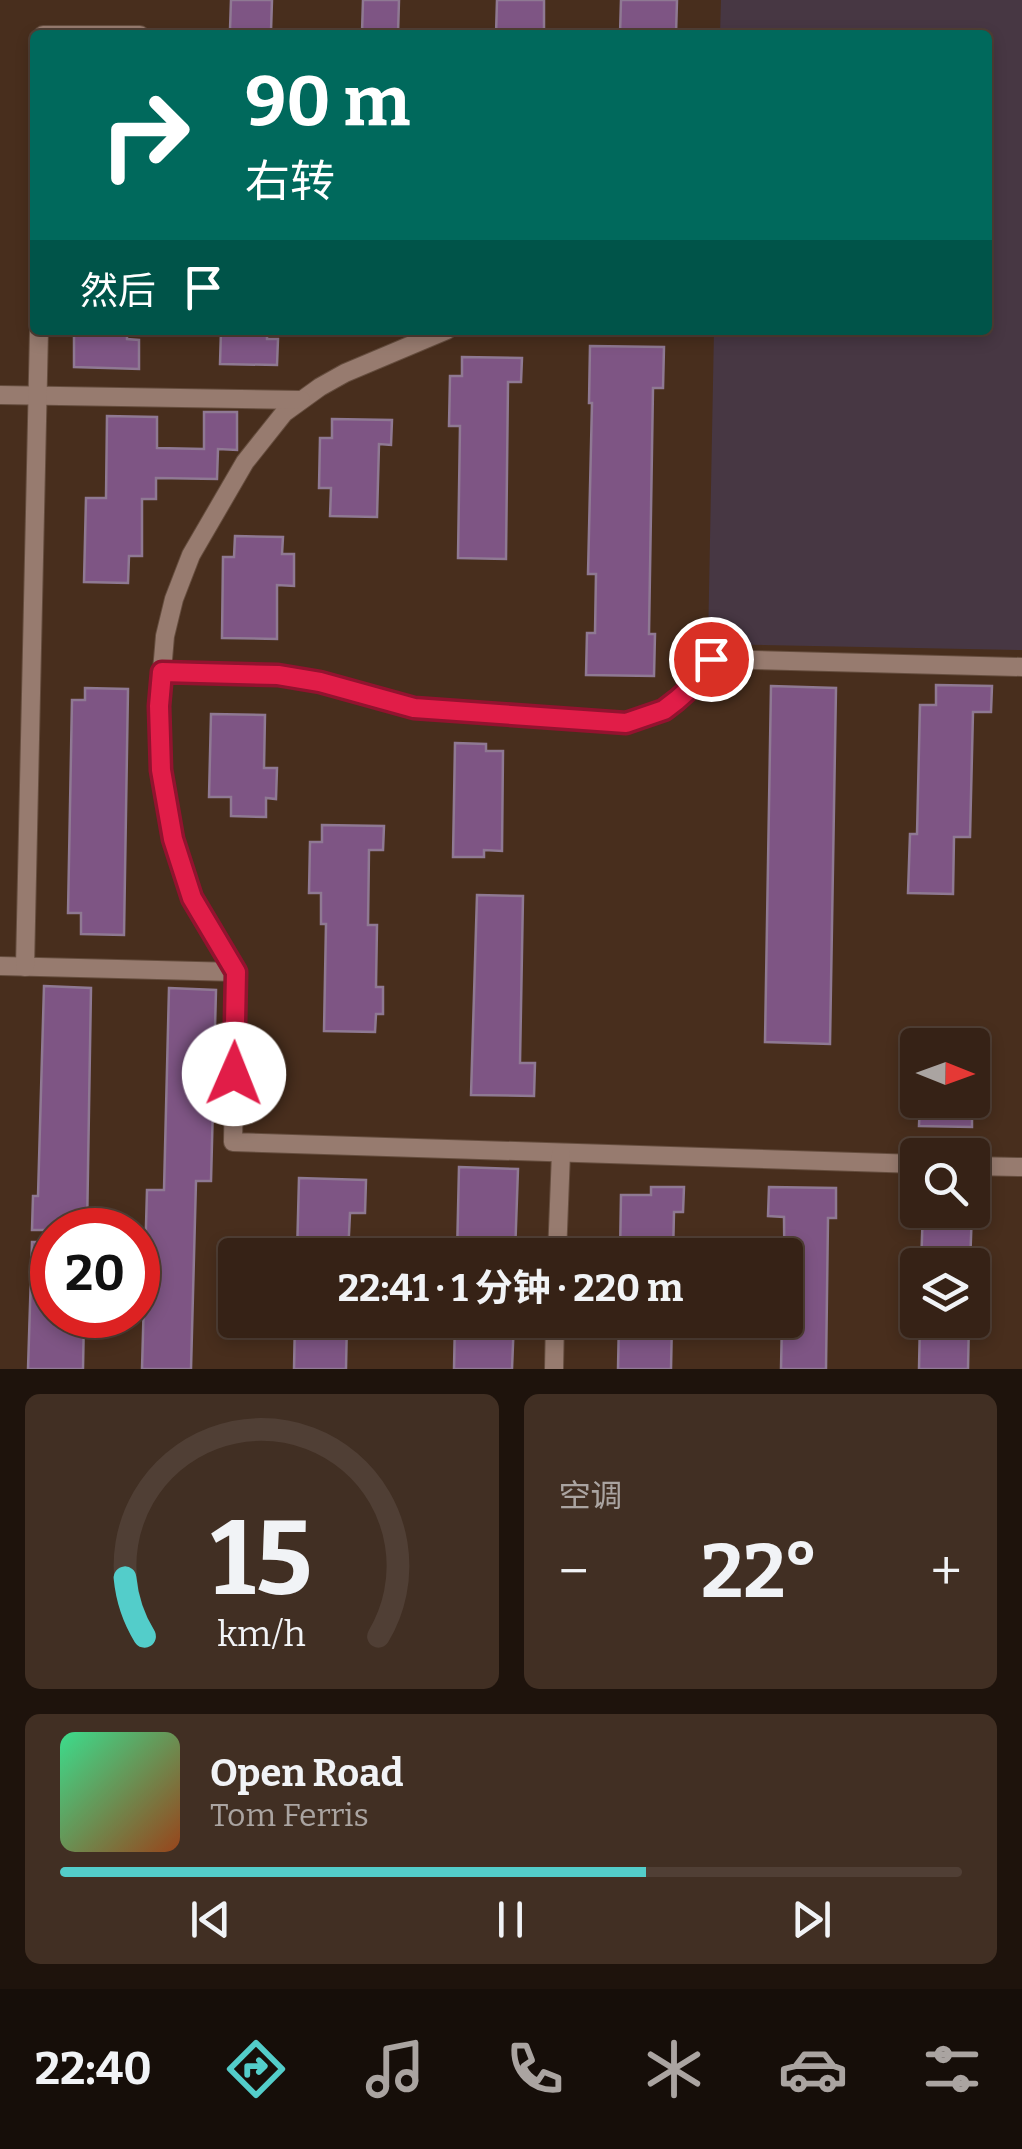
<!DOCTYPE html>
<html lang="zh">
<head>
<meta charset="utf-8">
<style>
	:root { --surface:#362216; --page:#412f23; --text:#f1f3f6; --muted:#aaa4a1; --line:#503f35; --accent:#53cdca }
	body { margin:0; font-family:Bitter,"Noto Sans SC",serif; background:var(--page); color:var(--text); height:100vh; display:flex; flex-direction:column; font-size:38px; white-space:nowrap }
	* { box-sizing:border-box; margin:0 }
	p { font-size:32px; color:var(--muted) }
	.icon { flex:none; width:55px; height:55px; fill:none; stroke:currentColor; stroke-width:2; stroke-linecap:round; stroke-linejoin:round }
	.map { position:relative; height:1369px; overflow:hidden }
	.panel { display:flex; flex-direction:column; gap:25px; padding:25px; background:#1e130c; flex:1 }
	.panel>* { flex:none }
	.hud { position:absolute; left:30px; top:30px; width:962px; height:305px; border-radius:10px; box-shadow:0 5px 15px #0003,0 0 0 2px var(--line); background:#00695c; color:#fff; overflow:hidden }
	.needle { width:65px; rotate:91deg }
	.controls { position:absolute; left:900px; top:1028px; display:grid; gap:20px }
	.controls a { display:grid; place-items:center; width:90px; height:90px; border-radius:10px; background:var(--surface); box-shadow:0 5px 15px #0003,0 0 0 2px var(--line); font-size:50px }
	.speed { position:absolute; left:30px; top:1208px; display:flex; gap:20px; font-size:50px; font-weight:700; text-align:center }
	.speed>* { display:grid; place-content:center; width:130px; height:130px; border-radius:50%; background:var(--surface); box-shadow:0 5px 15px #0003,0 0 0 2px var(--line); line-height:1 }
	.speed .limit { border:15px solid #d22; background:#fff; color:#111 }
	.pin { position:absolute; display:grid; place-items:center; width:85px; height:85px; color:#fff; margin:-42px; border:5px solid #fff; border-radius:50%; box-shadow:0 2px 10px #0007 }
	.me { position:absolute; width:110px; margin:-55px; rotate:1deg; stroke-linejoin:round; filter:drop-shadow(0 0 8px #0008) }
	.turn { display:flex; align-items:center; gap:35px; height:210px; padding:0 50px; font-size:45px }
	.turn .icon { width:130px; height:130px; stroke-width:2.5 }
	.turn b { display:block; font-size:70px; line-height:85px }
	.then { display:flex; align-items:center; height:95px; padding:0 50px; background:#0003; gap:20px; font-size:38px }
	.big { font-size:75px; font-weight:700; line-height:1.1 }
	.panel .widget { flex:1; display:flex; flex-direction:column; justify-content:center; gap:15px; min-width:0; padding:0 35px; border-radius:15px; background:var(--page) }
	.panel .dial { align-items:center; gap:0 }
	.dial svg { height:260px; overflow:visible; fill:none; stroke:var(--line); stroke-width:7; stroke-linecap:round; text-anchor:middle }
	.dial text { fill:var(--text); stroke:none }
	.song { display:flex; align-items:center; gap:30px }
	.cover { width:120px; height:120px; border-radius:15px; background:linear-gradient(135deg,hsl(150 70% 55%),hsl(20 70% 35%)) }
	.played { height:10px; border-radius:5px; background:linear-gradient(90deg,var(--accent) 65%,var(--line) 65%) }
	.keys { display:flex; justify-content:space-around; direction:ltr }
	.heat { display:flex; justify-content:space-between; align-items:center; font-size:55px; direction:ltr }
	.panel .tiles { flex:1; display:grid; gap:25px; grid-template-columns:1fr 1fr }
	.widget:last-child { grid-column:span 2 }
	.trip { position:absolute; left:218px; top:1238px; width:585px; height:100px; border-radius:10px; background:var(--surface); box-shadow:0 5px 15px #0003,0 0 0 2px var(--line); font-weight:700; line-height:100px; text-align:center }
	.tabs { display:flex; height:160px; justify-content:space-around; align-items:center; background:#160e09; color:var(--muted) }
	.tabs .icon { width:70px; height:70px }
	.tabs .on { color:var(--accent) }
	.tabs b { font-size:45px; color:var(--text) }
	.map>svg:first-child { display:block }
	.commercial { fill:#473743 }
	.building { fill:#7e5584; stroke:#8f7993; stroke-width:2.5 }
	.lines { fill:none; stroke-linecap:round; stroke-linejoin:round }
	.lane-casing { stroke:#654d3e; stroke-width:20 }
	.lane { stroke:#977b6f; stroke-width:18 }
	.route-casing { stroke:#92132f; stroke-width:25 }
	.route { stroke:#e11d48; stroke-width:18 }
</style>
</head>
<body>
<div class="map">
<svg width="1022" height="1369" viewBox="0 0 1022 1369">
	<rect width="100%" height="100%" fill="#482e1d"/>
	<path class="commercial" d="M 721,0 L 1022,0 L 1022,650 L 708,644 L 714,330 L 988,330 L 988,35 L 720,35 Z"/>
	<g class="building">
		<path d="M 231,0 L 272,0 L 271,31 L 230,30 Z"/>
		<path d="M 363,0 L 399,0 L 398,34 L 362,33 Z"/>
		<path d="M 497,0 L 544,0 L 544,35 L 496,35 Z"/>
		<path d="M 621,0 L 677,0 L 676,35 L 620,35 Z"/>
		<path d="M 127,330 L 127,339 L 139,340 L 139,369 L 74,367 L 74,331 Z"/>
		<path d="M 221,330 L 267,330 L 267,339 L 278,339 L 277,365 L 220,364 Z"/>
		<path d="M 590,346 L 664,347 L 663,388 L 653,388 L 649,634 L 655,634 L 654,676 L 586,675 L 587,633 L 595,633 L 596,574 L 588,574 L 592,403 L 589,403 Z"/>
		<path d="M 462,357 L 522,358 L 521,382 L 508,382 L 506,559 L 458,558 L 460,426 L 449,426 L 450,376 L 462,376 Z"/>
		<path d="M 204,412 L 237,412 L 237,450 L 218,449 L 217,479 L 156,478 L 156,499 L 142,499 L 142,556 L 129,556 L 128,583 L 84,582 L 86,498 L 106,498 L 107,416 L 157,417 L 157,448 L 204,449 Z"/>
		<path d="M 332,419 L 392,420 L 391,445 L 379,444 L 377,517 L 330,516 L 331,488 L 319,488 L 320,438 L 332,438 Z"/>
		<path d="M 235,536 L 283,537 L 282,554 L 294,554 L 294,586 L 277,585 L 277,639 L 222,638 L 223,557 L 234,557 Z"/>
		<path d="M 936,685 L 992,686 L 991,712 L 973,712 L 970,837 L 954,837 L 953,894 L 908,893 L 910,834 L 917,834 L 920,705 L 936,705 Z"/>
		<path d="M 771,686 L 836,688 L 830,1044 L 765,1042 Z"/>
		<path d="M 85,688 L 128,689 L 124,935 L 81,934 L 81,913 L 68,913 L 72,700 L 85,700 Z"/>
		<path d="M 211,714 L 265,715 L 264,768 L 277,768 L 276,799 L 266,798 L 266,817 L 231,816 L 231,797 L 209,797 Z"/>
		<path d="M 455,743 L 486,744 L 486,751 L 503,751 L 502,851 L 484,850 L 484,857 L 453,857 Z"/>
		<path d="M 322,825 L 384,826 L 383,850 L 369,850 L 368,925 L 377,925 L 376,987 L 383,987 L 383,1014 L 376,1014 L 375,1032 L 324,1031 L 326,924 L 321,924 L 321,893 L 309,893 L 310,842 L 322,842 Z"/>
		<path d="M 477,895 L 523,896 L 520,1063 L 535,1063 L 534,1096 L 471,1095 Z"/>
		<path d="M 44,986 L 91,988 L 87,1230 L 32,1230 L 33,1196 L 38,1196 Z"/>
		<path d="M 169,988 L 216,990 L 211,1181 L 196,1181 L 191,1369 L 142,1369 L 147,1190 L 164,1190 Z"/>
		<path d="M 920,1100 L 972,1100 L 972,1127 L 919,1126 Z"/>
		<path d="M 459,1167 L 518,1169 L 515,1255 L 457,1255 Z"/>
		<path d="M 299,1178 L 366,1180 L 365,1213 L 350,1213 L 348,1255 L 297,1255 Z"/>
		<path d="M 651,1187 L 684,1187 L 683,1212 L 674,1212 L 673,1255 L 620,1255 L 621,1195 L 651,1195 Z"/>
		<path d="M 769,1187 L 836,1188 L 836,1218 L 828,1218 L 826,1369 L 781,1369 L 782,1320 L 785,1320 L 784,1217 L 768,1216 Z"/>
		<path d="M 923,1210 L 972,1210 L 970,1265 L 921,1265 Z"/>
		<path d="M 32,1242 L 52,1242 L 52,1315 L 84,1315 L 83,1369 L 28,1369 Z"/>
		<path d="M 295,1320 L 347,1320 L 346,1369 L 294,1369 Z"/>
		<path d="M 455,1320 L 514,1320 L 512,1369 L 454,1369 Z"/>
		<path d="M 619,1320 L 672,1320 L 671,1369 L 618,1369 Z"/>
		<path d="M 920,1320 L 969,1320 L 968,1369 L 919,1369 Z"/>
	</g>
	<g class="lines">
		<g class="lane-casing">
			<g id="lane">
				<path d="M 43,35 L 140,35"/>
				<path d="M 447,330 L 345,373 L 320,387 L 284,413 L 245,462 L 191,555 L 174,599 L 165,636 L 159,706 L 161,770 L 173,839 L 192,897 L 236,972 L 233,1142 L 918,1164"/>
				<path d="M 0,395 L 301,400"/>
				<path d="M 162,672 L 278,675 L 319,682 L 414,708 L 626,723 L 664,710 L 677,701 L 686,691 L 699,666 L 711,659 L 1022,667"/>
				<path d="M 0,966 L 236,972"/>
				<path d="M 25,967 L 39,330"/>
				<path d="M 972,1166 L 1022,1167"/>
				<path d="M 557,1255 L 561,1153"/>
				<path d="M 554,1369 L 555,1320"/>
			</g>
		</g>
		<use href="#lane" class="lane"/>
	</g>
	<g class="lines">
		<g class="route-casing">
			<path id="route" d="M 234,1074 L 236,972 L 192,898 L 173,839 L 161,770 L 159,706 L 162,672 L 278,675 L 320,682 L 414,708 L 626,723 L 664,710 L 677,700 L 686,692 L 699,666 L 711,659"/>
		</g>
		<use href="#route" class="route"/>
	</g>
</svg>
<div class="controls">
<a><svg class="needle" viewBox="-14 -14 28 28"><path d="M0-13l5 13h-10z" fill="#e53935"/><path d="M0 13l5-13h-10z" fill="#aaa4a1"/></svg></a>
<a><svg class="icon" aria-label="search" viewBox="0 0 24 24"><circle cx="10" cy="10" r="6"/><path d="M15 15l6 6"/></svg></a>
<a><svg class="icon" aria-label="layers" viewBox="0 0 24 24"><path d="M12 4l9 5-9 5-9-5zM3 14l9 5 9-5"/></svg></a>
</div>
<div class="speed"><div class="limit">20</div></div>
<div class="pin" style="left:711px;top:659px;background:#d93025"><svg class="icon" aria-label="arrive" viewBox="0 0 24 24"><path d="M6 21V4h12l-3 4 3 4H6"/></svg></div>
<svg class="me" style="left:234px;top:1074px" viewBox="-20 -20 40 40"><circle r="19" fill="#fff"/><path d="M0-13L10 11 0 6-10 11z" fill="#e11d48"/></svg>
<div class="trip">22:41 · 1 分钟 · 220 m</div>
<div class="hud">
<div class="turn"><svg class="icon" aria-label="right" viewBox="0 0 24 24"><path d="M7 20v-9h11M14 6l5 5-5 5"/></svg><div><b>90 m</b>右转</div></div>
<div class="then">然后<svg class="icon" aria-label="arrive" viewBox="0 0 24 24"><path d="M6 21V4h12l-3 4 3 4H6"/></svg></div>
</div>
</div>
<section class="panel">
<div class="tiles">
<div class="widget dial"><svg viewBox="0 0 100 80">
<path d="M14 69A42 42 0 1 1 86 69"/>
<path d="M14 69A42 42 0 0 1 8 51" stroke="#53cdca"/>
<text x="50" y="56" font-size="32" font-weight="700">15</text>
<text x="50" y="72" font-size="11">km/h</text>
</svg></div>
<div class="widget"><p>空调</p>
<div class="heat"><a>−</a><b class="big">22°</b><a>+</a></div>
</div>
<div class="widget">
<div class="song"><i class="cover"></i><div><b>Open Road</b><p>Tom Ferris</p></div></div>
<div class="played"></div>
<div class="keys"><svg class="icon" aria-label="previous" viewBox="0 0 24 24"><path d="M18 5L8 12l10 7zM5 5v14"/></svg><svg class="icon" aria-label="pause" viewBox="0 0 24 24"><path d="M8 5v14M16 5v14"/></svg><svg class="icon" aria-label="next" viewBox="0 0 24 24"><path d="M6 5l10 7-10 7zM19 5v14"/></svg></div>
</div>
</div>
</section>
<nav class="tabs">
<b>22:40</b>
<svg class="icon on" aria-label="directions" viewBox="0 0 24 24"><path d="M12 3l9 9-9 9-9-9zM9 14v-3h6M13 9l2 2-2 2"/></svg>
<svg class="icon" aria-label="music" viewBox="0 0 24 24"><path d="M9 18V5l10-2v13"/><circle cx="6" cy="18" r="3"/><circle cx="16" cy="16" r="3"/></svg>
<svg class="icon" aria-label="phone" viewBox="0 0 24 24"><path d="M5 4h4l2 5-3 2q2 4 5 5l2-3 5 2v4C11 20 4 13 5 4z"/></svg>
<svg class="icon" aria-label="climate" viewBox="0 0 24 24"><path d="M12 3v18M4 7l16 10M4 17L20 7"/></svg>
<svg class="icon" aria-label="car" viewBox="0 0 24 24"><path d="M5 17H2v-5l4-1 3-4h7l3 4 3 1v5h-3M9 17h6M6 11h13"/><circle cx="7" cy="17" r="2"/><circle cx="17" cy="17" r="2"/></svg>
<svg class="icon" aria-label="filters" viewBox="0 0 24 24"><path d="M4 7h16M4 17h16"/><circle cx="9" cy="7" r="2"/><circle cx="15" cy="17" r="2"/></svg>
</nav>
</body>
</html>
